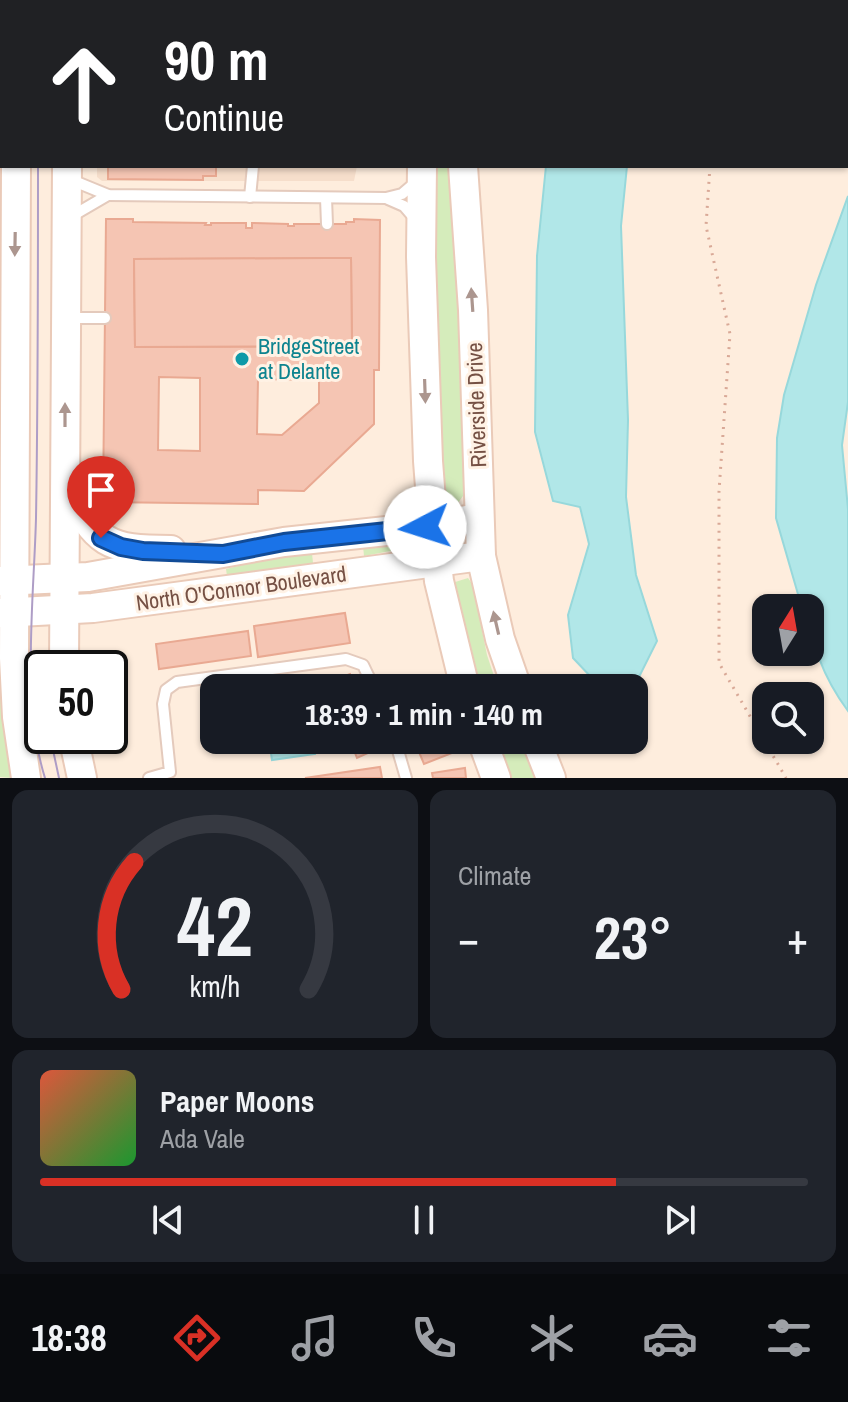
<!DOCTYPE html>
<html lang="en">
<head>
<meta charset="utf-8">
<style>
	:root { --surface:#171b24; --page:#20242c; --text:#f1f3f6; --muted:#9ea1a6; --line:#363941; --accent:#d93025 }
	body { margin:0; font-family:"Archivo Narrow",sans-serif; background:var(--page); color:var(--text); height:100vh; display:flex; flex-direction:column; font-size:30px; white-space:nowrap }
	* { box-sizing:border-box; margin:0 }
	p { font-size:26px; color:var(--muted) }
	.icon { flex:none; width:44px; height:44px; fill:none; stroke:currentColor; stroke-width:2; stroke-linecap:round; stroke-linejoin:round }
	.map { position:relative; height:778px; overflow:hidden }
	.panel { display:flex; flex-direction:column; gap:12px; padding:12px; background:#0d0f14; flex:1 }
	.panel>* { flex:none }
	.guide { position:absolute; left:0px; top:0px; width:848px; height:168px; box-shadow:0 2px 6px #0004; background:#202124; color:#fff; overflow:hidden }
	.needle { width:52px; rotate:11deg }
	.fabs { position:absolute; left:752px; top:594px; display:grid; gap:16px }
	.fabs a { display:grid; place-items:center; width:72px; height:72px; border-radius:16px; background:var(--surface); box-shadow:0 2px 6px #0004; font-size:40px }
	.speed { position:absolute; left:24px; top:650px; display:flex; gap:16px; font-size:40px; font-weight:700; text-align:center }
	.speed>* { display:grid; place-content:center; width:104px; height:104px; border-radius:50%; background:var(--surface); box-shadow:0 2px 6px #0004; line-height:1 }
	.speed .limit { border:4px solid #111; border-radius:12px; background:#fff; color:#111 }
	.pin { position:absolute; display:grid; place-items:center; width:68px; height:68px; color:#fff; margin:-82px -34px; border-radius:50% 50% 50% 0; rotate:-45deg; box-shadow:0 0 8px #0007 }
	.pin .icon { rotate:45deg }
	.me { position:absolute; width:88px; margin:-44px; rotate:265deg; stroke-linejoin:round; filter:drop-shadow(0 0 6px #0008) }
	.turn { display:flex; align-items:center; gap:28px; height:168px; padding:0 32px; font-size:36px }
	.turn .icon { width:104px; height:104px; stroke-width:2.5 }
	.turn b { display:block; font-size:56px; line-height:68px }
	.big { font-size:60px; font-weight:700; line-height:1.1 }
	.panel .card { flex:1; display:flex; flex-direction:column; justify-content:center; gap:12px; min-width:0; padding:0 28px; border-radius:16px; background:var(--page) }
	.panel .dial { align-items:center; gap:0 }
	.dial svg { height:208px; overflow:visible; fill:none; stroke:var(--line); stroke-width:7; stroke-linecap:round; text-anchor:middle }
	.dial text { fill:var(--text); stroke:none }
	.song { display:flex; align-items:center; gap:24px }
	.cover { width:96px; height:96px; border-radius:12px; background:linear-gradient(135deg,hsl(10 70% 55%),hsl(130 70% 35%)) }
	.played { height:8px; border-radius:4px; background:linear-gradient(90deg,var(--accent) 75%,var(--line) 75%) }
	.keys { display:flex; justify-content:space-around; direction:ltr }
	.heat { display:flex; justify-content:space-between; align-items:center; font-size:44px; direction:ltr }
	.panel .tiles { flex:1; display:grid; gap:12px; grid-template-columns:1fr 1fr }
	.card:last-child { grid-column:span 2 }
	.trip { position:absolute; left:200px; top:674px; width:448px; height:80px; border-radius:16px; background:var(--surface); box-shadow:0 2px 6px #0004; font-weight:700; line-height:80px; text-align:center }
	.tabs { display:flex; height:128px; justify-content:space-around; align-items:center; background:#090b0e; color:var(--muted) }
	.tabs .icon { width:56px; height:56px }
	.tabs .current { color:var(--accent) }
	.tabs b { font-size:36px; color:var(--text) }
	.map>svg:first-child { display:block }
	.residential { fill:#f6decb }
	.green { fill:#d5ecbb }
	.water { fill:#b1e7e8; stroke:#97d8db; stroke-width:2 }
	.building { fill:#f5c5b3; stroke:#e9a992; stroke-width:2; fill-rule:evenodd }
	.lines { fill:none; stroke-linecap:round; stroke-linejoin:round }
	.lane-casing { stroke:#e4cabc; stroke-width:14 }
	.secondary-casing { stroke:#eacab8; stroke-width:32 }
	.path { stroke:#d9a997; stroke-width:3; stroke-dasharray:2 6; stroke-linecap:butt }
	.lane { stroke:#fff; stroke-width:10 }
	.secondary { stroke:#fff; stroke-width:28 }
	.tram { stroke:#ae9dc6; stroke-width:2 }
	.oneway { fill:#ac968f }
	.route-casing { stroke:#114b97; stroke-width:20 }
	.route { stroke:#1a73e8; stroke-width:14 }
	.culture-dot { fill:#0f9aa8; stroke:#fff2e5; stroke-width:3 }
	.labels { text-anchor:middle; stroke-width:6; stroke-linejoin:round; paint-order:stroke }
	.culture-label { font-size:22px; fill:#0d838f; stroke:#fff2e5; text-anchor:start }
	.street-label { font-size:22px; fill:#755044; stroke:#fff2e5 }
</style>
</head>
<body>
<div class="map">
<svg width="848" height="778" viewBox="0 0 848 778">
	<rect width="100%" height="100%" fill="#feeddd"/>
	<g class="residential">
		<path d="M 98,0 L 395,0 L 98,2 Z"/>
		<path d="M 97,166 L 357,166 L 354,181 L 102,181 L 97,177 Z"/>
	</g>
	<g class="green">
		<path d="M 435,166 L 458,166 L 465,474 L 463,496 L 455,507 L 444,506 L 442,482 L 434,216 Z"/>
		<path d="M 411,540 L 412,547 L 364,556 L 363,546 Z"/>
		<path d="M 312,553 L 313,563 L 227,576 L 226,569 L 263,560 Z"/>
		<path d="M 468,578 L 473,585 L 487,655 L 498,688 L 477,688 L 452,583 Z"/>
		<path d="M 0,671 L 5,732 L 12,778 L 0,777 Z"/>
		<path d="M 494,740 L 519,740 L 538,778 L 510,778 Z"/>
	</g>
	<g class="water">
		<path d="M 546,166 L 627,166 L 621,226 L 628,420 L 626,497 L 636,575 L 657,641 L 637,681 L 591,677 L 573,658 L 568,615 L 589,544 L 580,507 L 553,501 L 535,432 L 537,256 Z"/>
		<path d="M 848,196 L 848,402 L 842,445 L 848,509 L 848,711 C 826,681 810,646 810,608 L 802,608 L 776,518 L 777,438 L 784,395 L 816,285 Z"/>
		<path d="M 269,740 L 313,740 L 315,754 L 272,760 Z"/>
	</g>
	<g class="building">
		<path d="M 109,0 L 257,0 L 109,2 Z"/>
		<path d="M 257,0 L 350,0 L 257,2 Z"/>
		<path d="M 350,0 L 381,0 L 350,2 Z"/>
		<path d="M 108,166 L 216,166 L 216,176 L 203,176 L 203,180 L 108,179 Z"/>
		<path d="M 106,219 L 133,219 L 133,222 L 206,223 L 205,225 L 211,225 L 211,223 L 246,223 L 246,228 L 252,228 L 252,223 L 288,224 L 288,226 L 294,226 L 294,224 L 346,224 L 346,222 L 354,222 L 354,219 L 380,220 L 379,370 L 374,370 L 374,424 L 304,491 L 258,490 L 258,504 L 103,502 ZM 351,258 L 352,346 L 135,347 L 134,259 ZM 159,377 L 200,378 L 200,451 L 158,450 ZM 258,379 L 319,380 L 319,403 L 282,435 L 257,434 Z"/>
		<path d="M 327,258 L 351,258 L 352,346 L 135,347 L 134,259 Z"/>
		<path d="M 345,613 L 350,643 L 258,657 L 254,626 Z"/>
		<path d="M 248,631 L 251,656 L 159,669 L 156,644 Z"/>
		<path d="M 350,674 L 356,688 L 328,688 L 326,683 Z"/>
		<path d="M 321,683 L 322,688 L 281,688 Z"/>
		<path d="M 350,740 L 376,740 L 379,748 L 357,758 Z"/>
		<path d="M 414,740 L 447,740 L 452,753 L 424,764 Z"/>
		<path d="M 380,767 L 382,778 L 305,778 Z"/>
		<path d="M 465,768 L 466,778 L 433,778 L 432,773 Z"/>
	</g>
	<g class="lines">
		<g class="lane-casing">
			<g id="lane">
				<path d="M 69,179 L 108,195 L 386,198 L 402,194 L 416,182"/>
				<path d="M 250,197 L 253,166"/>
				<path d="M 326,198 L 327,224"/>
				<path d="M 388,199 L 404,206 L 416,220"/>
				<path d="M 72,216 L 108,195"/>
				<path d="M 68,318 L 105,318"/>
				<path d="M 395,740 L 406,778"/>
				<path d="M 149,778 L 170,772 L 163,704 L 166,690 L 177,682 L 346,659 L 363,665 L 374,688"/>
			</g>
		</g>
		<g class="secondary-casing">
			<g id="secondary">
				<path d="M 21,2 L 21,0"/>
				<path d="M 69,2 L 69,0"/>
				<path d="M 449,2 L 450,0"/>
				<path d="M 495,2 L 496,0"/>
				<path d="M 16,166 L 14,658 L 17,717 L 26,778"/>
				<path d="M 422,166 L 421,257 L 428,461 L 433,526 L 439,581 L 465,688"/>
				<path d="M 463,166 L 473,310 L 481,556 L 500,639 L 517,688"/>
				<path d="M 68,486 C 96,544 107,550 171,550"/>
				<path d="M 0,581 L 88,577 L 284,542 L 433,526 L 478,518"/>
				<path d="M 0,613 L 93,608 L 481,556"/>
				<path d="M 64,668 L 67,166"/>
				<path d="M 73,736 L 82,778"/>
				<path d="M 482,740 L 496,778"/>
				<path d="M 536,740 L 551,778"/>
			</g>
		</g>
		<g class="path">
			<path d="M 774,2 L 777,0"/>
			<path d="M 710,166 L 706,226 L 730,334 L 719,491 L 719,663 L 786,778"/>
		</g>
		<use href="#lane" class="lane"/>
		<use href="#secondary" class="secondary"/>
		<g class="tram">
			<path d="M 50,2 L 50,0"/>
			<path d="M 38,166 C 38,283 38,401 36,518 C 34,598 21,702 45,778"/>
			<path d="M 50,736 L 59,778"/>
		</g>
	</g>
	<defs><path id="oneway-solid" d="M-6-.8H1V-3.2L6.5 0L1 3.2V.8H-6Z" transform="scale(2)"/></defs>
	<g class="oneway">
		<use href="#oneway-solid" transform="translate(15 244) rotate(91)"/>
		<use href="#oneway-solid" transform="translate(472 300) rotate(-94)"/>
		<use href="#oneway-solid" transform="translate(425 391) rotate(88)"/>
		<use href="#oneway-solid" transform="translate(65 415) rotate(-90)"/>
		<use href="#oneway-solid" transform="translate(496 623) rotate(-103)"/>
	</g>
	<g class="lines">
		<g class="route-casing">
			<path id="route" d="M 101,538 L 121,547 L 143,551 L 223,554 L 284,542 L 425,527"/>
		</g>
		<use href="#route" class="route"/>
	</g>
	<circle class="culture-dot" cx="242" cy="359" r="8"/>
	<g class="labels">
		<g class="culture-label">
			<text x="258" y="354">BridgeStreet<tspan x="258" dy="25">at Delante</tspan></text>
		</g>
		<g class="street-label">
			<text transform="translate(476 405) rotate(-92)" y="8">Riverside Drive</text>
			<text transform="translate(241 588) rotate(-8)" y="8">North O'Connor Boulevard</text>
		</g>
	</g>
</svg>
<div class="fabs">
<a><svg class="needle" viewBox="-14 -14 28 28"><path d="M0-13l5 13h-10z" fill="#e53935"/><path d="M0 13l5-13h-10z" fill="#9ea1a6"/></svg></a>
<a><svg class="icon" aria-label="search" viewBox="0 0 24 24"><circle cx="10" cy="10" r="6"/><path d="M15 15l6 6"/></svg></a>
</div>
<div class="speed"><div class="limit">50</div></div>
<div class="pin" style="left:101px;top:538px;background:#d93025"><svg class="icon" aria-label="arrive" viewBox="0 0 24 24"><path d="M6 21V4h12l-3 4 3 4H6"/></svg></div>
<svg class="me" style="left:425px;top:527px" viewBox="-20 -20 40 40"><circle r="19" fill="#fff"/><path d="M0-13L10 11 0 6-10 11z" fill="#1a73e8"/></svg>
<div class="trip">18:39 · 1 min · 140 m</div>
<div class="guide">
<div class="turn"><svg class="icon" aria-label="ahead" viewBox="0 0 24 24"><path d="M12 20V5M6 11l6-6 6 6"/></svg><div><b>90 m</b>Continue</div></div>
</div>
</div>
<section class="panel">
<div class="tiles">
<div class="card dial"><svg viewBox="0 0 100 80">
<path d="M14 69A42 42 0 1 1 86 69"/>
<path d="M14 69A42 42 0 0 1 19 20" stroke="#d93025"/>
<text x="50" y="56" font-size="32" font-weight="700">42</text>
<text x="50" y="72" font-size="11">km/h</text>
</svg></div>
<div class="card"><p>Climate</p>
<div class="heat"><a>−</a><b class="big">23°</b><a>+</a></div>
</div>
<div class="card">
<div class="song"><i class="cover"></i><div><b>Paper Moons</b><p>Ada Vale</p></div></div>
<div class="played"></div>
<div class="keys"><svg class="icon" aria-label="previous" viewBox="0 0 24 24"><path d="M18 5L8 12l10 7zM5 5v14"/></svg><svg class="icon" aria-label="pause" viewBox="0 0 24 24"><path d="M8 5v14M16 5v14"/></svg><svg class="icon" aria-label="next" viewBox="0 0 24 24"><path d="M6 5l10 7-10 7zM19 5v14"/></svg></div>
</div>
</div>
</section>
<nav class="tabs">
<b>18:38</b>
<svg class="icon current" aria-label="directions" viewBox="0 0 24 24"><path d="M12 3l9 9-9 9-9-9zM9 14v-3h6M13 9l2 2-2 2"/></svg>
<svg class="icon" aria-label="music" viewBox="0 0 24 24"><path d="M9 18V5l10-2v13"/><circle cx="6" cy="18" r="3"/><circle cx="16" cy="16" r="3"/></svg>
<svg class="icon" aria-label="phone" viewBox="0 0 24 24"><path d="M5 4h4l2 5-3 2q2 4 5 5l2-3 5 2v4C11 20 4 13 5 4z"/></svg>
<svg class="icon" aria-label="climate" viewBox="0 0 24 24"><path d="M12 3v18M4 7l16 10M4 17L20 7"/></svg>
<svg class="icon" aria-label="car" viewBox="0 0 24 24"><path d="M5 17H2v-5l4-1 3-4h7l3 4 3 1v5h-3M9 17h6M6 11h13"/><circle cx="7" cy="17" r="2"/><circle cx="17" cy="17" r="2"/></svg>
<svg class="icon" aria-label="filters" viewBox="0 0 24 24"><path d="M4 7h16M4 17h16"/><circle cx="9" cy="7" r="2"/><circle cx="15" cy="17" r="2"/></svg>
</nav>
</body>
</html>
